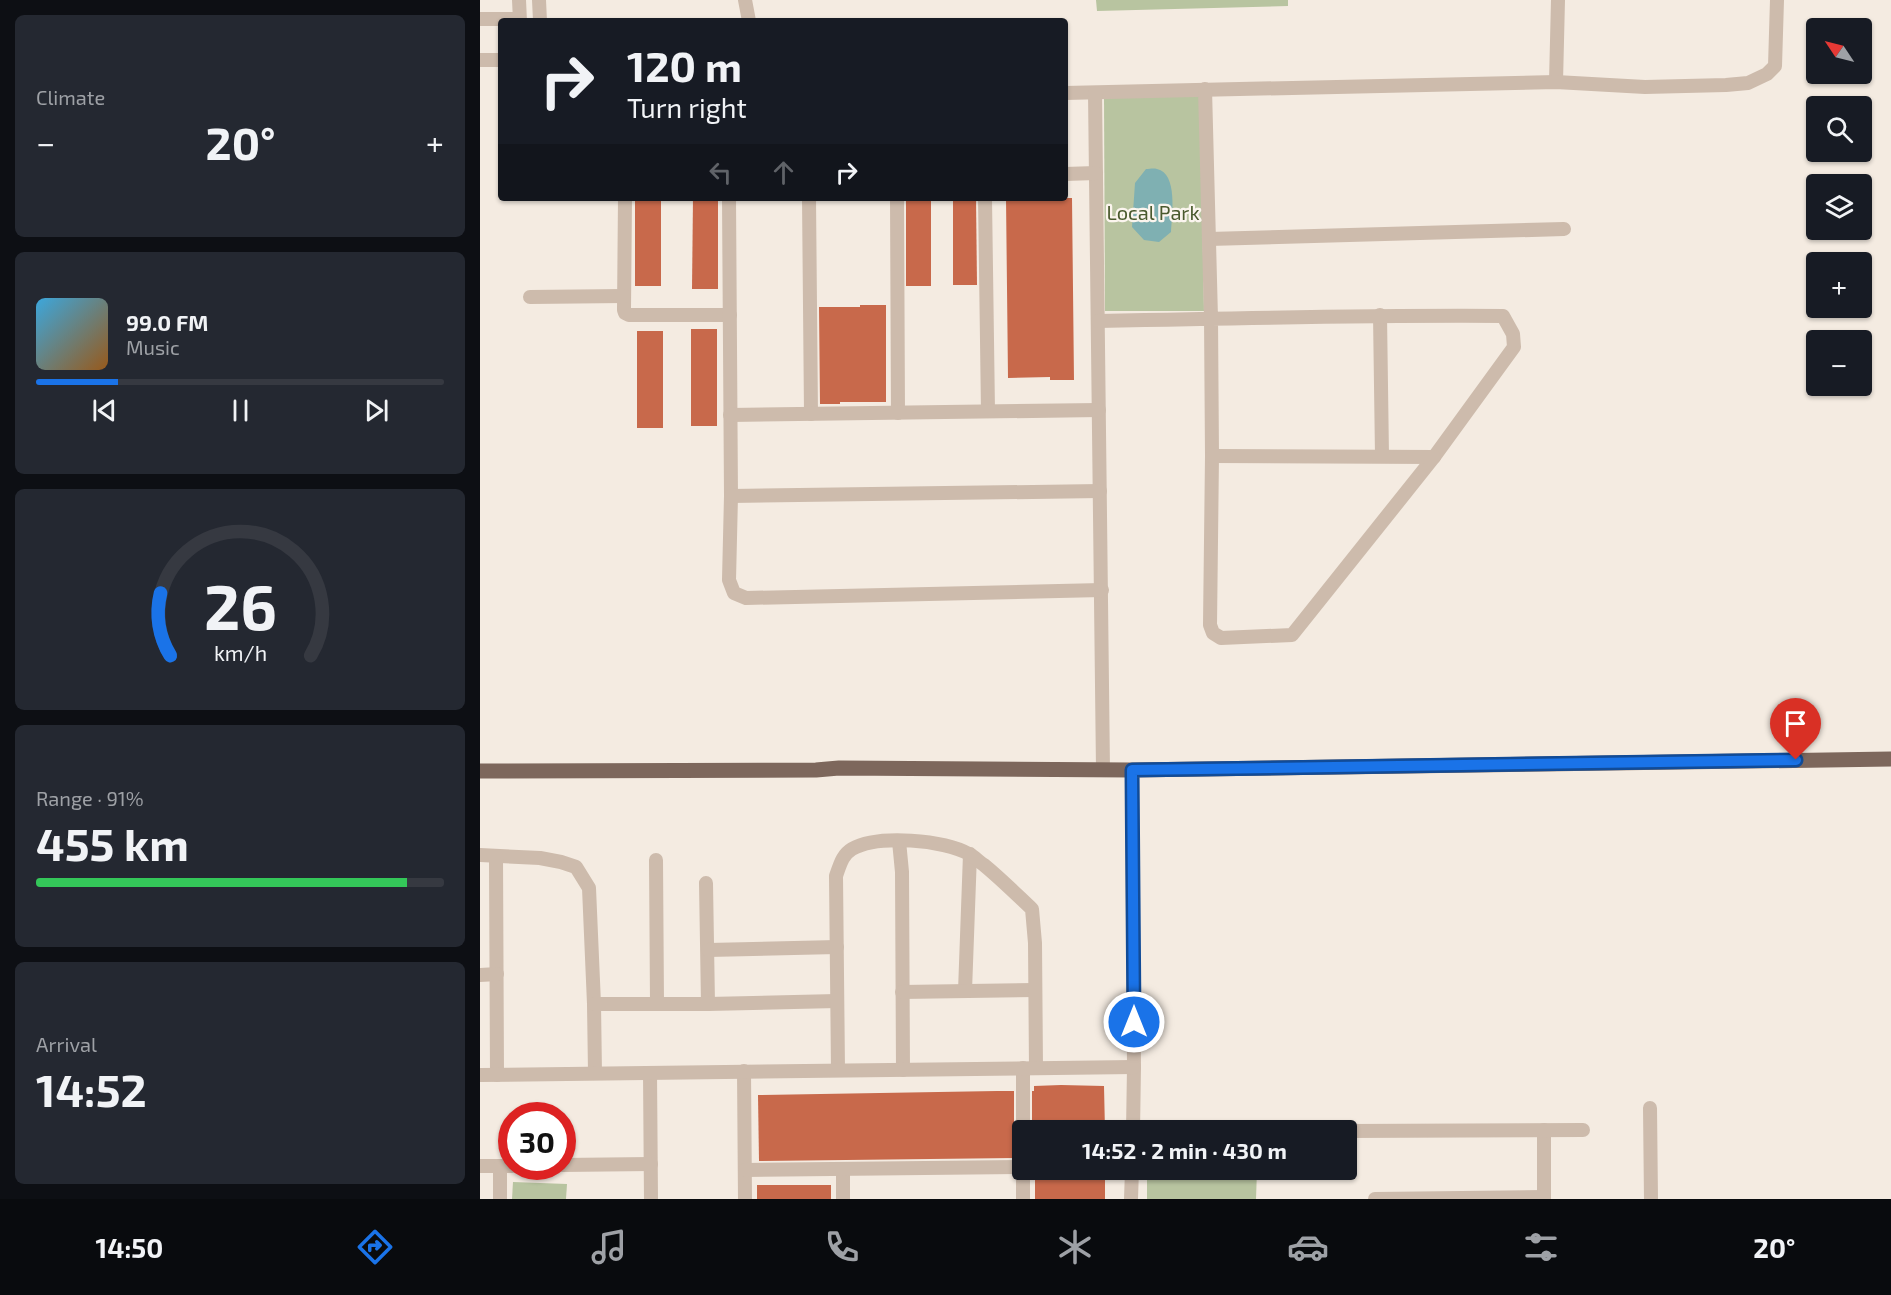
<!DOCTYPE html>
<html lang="en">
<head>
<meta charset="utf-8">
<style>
	:root { --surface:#171b24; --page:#242831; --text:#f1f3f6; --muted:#9ea1a6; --line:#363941; --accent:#1a73e8 }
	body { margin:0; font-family:"Exo 2",sans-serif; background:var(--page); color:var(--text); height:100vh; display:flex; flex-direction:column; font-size:22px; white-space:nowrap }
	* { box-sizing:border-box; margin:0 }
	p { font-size:20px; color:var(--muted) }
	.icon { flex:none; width:33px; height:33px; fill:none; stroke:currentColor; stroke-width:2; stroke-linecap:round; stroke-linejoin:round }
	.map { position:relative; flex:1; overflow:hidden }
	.details { display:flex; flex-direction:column; gap:15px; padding:15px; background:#0d0f14; width:480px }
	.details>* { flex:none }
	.banner { position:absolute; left:18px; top:18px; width:570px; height:183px; border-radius:6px; box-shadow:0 2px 4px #0004; background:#171b24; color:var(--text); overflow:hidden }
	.needle { width:39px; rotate:305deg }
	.buttons { position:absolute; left:1326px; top:18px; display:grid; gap:12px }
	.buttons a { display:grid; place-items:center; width:66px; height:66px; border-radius:6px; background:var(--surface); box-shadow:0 2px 4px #0004; font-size:30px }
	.speed { position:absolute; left:18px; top:1102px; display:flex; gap:12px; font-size:30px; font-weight:700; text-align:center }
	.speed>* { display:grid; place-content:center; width:78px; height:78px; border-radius:50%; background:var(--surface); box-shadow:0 2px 4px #0004; line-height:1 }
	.speed .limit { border:9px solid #d22; background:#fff; color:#111 }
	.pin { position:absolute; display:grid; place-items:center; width:51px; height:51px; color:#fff; margin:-62px -26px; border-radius:50% 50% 50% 0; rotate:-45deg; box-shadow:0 0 6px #0007 }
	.pin .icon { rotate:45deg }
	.me { position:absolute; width:66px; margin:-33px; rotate:0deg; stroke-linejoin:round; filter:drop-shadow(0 0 4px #0008) }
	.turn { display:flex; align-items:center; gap:21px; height:126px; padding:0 30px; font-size:27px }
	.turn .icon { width:78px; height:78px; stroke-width:2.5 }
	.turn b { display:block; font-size:42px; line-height:51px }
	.lanes { display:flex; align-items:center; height:57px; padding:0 30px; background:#0003; justify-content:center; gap:30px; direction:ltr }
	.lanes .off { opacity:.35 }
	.big { font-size:45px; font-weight:700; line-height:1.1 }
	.details .widget { flex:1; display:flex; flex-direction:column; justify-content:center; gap:9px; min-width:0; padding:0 21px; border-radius:9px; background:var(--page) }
	.details .dial { align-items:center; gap:0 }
	.dial svg { height:156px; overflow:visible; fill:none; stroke:var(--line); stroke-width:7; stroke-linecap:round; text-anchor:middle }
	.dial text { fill:var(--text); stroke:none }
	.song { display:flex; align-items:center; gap:18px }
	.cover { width:72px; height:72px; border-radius:9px; background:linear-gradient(135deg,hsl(200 70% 55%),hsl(30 70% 35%)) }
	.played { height:6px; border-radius:3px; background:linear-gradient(90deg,var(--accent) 20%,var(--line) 20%) }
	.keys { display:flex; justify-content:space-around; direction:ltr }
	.heat { display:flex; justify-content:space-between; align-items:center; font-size:33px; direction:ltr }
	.charge { height:9px; border-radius:4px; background:linear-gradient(90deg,#34c759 91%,var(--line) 0) }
	.trip { position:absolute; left:532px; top:1120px; width:345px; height:60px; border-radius:6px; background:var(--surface); box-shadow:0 2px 4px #0004; font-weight:700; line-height:60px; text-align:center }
	.dock { display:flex; height:96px; justify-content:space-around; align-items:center; background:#090b0e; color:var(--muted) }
	.dock .icon { width:42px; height:42px }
	.dock .active { color:var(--accent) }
	.dock b { font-size:27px; color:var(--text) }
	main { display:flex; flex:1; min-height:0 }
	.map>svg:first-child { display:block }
	.green { fill:#b8c4a0 }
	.water { fill:#7fb0b2 }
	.building { fill:#c8694b }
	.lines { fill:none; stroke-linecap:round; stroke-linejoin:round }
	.minor { stroke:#cdbbac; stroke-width:14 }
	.major { stroke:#7d675c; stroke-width:15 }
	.route-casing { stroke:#114b97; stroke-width:15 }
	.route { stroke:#1a73e8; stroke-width:10 }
	.labels { text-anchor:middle; stroke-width:4.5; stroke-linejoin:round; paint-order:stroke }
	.park-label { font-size:20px; fill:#4a5a2e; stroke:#fbf5ee }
</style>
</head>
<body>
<main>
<section class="details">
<div class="widget"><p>Climate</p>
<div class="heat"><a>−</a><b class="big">20°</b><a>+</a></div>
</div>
<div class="widget">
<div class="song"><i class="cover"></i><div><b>99.0 FM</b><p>Music</p></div></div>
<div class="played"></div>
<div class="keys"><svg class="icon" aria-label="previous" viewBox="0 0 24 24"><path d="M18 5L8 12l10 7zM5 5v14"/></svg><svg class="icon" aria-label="pause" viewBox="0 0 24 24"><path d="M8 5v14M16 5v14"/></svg><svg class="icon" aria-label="next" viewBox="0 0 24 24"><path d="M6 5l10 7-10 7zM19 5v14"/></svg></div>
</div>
<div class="widget dial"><svg viewBox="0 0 100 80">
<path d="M14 69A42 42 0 1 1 86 69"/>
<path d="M14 69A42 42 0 0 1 9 37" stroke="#1a73e8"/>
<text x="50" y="56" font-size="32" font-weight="700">26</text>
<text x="50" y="72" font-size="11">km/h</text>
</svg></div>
<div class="widget"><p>Range · 91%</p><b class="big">455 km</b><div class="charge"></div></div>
<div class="widget"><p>Arrival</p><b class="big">14:52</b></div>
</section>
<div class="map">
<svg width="1411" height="1199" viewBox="0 0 1411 1199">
	<rect width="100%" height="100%" fill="#f4ebe1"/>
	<g class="green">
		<path d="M 616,0 L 808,0 L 808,6 L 617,11 Z"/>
		<path d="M 720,96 L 724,311 L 625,311 L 624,98 Z"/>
		<path d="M 667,1170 L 777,1170 L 776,1199 L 667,1199 Z"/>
		<path d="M 33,1182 L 87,1184 L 86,1199 L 32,1199 Z"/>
	</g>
	<path class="water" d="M 666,169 C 670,169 673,168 677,169 C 698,173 692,216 691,232 L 679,242 L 664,240 L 652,227 L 655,183 Z"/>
	<g class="building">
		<rect x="155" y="198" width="26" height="88"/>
		<path d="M 213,198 L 238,198 L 238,289 L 212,289 Z"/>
		<rect x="426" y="198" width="25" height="88"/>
		<path d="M 473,198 L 496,198 L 497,285 L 473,285 Z"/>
		<path d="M 526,198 L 592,198 L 594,380 L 570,380 L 570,377 L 528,378 Z"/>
		<path d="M 380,305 L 406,305 L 406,402 L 360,402 L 360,404 L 340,404 L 339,307 L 380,307 Z"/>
		<rect x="211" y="329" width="26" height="97"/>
		<rect x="157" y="331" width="26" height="97"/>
		<path d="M 581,1085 L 624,1086 L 625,1131 L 552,1131 L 552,1091 L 554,1091 L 554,1086 Z"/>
		<path d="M 517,1091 L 534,1091 L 534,1158 L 279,1161 L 278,1095 Z"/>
		<rect x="555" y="1170" width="70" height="29"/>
		<rect x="277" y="1185" width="74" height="14"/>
	</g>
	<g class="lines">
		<g class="minor">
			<path d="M 39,0 L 40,21"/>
			<path d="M 59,0 L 60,21"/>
			<path d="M 265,0 L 269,21"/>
			<path d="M 0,19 L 39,19"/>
			<path d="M 0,60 L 21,60"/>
			<path d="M 1076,82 L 1078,0"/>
			<path d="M 585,93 L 1076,82 L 1165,87 L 1246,85 L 1268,83 L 1287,74 L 1295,66 L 1297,0"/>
			<path d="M 615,93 L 623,769"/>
			<path d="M 585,174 L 616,173"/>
			<path d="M 145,198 L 144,310 L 145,313 L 149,315 L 250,315"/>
			<path d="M 249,198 L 251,496 L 249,580 L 254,593 L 266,598 L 622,590"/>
			<path d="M 329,198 L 331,414"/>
			<path d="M 417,198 L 418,413"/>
			<path d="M 505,198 L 508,411"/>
			<path d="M 729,239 L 1084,229"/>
			<path d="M 50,297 L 144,296"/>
			<path d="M 900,315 L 902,456"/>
			<path d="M 618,321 C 753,318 888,315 1023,316 L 1033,334 L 1034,347 L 954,457 L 812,635 L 741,638 L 733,633 L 730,625 L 732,456 L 731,318 L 725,89"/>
			<path d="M 250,415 L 619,410"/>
			<path d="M 732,456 L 954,457"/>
			<path d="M 251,496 L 620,491"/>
			<path d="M 652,770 L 654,1067 L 653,1131"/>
			<path d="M 419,841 L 422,872 L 423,1070"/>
			<path d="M 0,855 L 60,858 L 81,862 L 96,867 L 109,888 L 114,1004 L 115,1073"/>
			<path d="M 16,856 L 17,1075"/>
			<path d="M 176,860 L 177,1003"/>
			<path d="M 226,883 L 228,1004"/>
			<path d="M 228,950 L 357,947"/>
			<path d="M 0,975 L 17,974"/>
			<path d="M 485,991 L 490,854"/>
			<path d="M 422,992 L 555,990"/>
			<path d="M 114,1004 L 228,1004 L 357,1001"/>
			<path d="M 543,1068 L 543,1156"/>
			<path d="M 358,1070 L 356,876 C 360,865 362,855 372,849 C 398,834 464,840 489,854 C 495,857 499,862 504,865 C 521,879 536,894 552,909 L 555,943 L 556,1068"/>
			<path d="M 264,1071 L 265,1199"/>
			<path d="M 170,1073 L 171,1199"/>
			<path d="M 0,1075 L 654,1067"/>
			<path d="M 1170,1108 L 1171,1199"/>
			<path d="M 1064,1130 L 1064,1199"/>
			<path d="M 867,1131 L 1103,1130"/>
			<path d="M 82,1165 L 171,1164"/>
			<path d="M 0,1166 L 32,1166"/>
			<path d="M 20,1166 L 20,1199"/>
			<path d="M 363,1169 L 363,1199"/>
			<path d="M 265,1170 L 543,1167"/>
			<path d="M 543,1170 L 543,1199"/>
			<path d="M 651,1199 L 652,1170"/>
			<path d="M 895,1199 L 1064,1197"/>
		</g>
		<path class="major" d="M 0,771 L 336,770 L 359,768 L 652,770 L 1411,759"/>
	</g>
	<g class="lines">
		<g class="route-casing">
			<path id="route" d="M 654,1022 L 652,770 L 1316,760"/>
		</g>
		<use href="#route" class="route"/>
	</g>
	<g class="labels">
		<g class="park-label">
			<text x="673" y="220">Local Park</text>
		</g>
	</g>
</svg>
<div class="buttons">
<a><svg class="needle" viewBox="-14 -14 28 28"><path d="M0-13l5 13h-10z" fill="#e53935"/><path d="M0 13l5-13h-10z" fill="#9ea1a6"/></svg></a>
<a><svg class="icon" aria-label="search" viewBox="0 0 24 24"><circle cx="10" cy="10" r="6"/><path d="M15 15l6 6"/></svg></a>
<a><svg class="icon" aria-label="layers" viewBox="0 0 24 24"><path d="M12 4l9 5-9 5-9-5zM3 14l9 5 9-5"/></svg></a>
<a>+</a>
<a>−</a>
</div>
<div class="speed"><div class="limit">30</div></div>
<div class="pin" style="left:1316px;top:760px;background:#d93025"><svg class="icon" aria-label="arrive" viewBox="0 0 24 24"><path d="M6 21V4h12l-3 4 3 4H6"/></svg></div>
<svg class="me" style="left:654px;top:1022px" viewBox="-20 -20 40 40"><circle r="17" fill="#1a73e8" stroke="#fff" stroke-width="3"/><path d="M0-11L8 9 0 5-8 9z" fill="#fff"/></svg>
<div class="trip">14:52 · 2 min · 430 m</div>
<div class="banner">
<div class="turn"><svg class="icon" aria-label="right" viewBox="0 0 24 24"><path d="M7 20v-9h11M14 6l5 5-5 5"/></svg><div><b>120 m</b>Turn right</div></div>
<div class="lanes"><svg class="icon off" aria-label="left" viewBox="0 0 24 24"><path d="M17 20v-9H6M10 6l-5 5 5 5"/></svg><svg class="icon off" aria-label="ahead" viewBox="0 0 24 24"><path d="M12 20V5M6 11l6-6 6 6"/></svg><svg class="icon" aria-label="right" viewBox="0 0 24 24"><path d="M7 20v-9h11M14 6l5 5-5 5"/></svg></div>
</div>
</div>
</main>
<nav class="dock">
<b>14:50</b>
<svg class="icon active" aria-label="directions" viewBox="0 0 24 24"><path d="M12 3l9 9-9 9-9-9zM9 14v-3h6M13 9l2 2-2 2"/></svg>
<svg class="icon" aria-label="music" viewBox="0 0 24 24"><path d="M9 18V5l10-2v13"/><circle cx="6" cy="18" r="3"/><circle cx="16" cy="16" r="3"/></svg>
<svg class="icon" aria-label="phone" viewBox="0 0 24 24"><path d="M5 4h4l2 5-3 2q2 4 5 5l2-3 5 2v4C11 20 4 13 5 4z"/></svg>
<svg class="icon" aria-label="climate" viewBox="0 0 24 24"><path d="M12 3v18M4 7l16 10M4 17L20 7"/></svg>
<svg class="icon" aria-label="car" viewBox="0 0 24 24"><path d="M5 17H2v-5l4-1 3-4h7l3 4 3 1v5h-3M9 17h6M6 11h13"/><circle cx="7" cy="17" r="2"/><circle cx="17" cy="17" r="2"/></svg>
<svg class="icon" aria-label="filters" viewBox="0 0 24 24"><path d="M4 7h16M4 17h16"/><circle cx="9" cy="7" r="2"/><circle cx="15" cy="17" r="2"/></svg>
<b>20°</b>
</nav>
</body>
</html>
